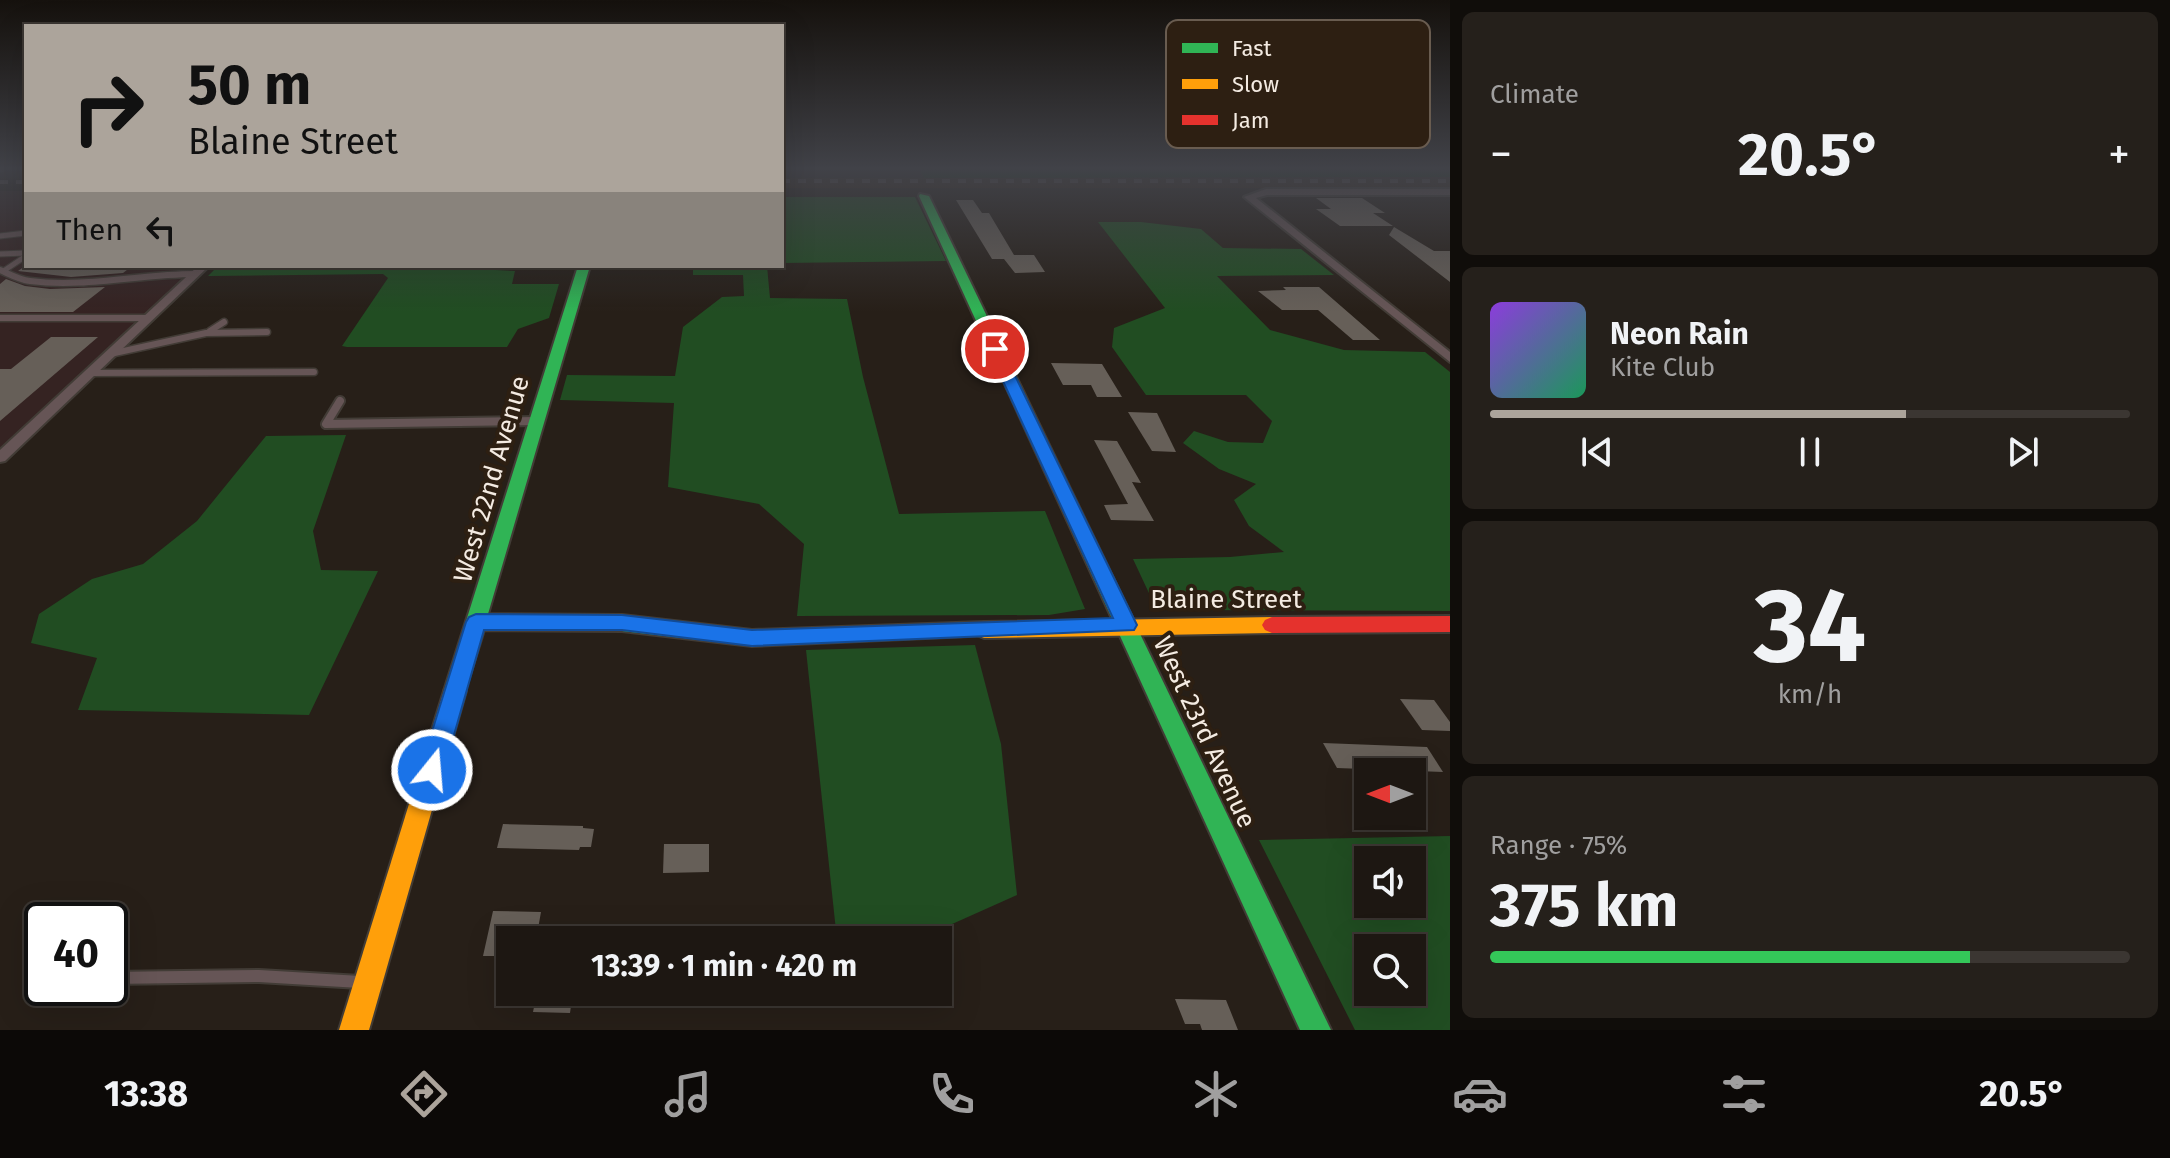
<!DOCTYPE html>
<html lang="en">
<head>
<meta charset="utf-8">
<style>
	:root { --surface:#1d1712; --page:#25201b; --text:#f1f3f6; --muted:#a09f9f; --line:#3b3632; --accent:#aca49b }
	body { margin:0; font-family:"Fira Sans",sans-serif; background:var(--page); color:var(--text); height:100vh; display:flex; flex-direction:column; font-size:30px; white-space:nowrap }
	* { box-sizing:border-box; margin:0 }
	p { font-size:26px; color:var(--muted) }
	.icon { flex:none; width:44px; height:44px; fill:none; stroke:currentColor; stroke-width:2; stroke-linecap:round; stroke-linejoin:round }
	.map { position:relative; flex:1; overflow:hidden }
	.details { display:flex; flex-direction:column; gap:12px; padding:12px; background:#100d0a; width:720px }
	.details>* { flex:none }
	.hud { position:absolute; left:24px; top:24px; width:760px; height:244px; border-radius:0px; box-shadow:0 8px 32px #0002,0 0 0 2px var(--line); background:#aca49b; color:#111; overflow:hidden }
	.needle { width:52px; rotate:270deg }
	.controls { position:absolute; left:1354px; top:758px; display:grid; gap:16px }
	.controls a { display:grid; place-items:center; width:72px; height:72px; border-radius:0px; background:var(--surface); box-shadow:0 8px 32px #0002,0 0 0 2px var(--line); font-size:40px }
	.speed { position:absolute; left:24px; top:902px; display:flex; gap:16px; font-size:40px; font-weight:700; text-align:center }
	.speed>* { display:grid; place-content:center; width:104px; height:104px; border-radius:50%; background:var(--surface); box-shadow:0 8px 32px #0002,0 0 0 2px var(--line); line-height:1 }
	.speed .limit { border:4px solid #111; border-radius:12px; background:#fff; color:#111 }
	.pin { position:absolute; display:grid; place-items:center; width:68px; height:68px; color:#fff; margin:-34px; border:4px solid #fff; border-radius:50%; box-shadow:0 2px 8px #0007 }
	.me { position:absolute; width:88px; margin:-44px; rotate:17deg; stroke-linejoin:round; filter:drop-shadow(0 0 6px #0008) }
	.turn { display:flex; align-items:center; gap:28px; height:168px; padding:0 32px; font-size:36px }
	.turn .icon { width:104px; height:104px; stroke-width:2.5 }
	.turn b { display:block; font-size:56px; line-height:68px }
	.then { display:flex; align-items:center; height:76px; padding:0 32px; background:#0003; gap:16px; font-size:30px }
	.big { font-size:60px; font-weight:700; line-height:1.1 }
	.details .tile { flex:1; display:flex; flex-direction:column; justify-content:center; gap:12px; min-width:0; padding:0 28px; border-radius:12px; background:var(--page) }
	.details .dial { align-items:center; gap:0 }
	.dial b { font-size:104px; line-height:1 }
	.song { display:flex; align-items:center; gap:24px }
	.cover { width:96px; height:96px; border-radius:12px; background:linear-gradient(135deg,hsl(270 70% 55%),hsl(150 70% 35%)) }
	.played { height:8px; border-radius:4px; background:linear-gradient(90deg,var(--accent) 65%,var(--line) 65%) }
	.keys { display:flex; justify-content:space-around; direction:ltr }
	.heat { display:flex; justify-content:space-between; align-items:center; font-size:44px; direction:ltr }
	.charge { height:12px; border-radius:6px; background:linear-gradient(90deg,#34c759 75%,var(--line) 0) }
	.trip { position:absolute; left:496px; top:926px; width:456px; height:80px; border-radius:0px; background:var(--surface); box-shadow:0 8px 32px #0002,0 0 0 2px var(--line); font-weight:700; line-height:80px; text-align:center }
	.tab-bar { display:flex; height:128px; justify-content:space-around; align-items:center; background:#0c0907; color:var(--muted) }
	.tab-bar .icon { width:56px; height:56px }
	.tab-bar .active { color:var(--accent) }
	.tab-bar b { font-size:36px; color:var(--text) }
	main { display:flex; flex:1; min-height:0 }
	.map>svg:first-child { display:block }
	.industrial { fill:#352322 }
	.built { fill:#372615 }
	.green { fill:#0b370e }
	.forest { fill:#214d22; fill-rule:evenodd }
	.building { fill:#665f58 }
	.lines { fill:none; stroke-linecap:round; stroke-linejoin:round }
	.lane-far3-casing { stroke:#423c36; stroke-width:7 }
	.lane-far2-casing { stroke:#423c36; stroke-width:9 }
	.lane-far1-casing { stroke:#423c36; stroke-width:12 }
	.lane-casing { stroke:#423c36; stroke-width:16 }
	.street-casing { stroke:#423c36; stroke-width:4 }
	.fast-casing { stroke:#423c36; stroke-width:4 }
	.slow-casing { stroke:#423c36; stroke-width:4 }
	.jam-casing { stroke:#423c36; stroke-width:4 }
	.lane-far3 { stroke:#665556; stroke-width:5 }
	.lane-far2 { stroke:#665556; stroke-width:6 }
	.lane-far1 { stroke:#665556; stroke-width:8 }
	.lane { stroke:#665556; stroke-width:12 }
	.street { fill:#665556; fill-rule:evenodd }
	.fast { fill:#30b455; fill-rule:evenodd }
	.slow { fill:#ff9f0a; fill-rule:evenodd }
	.jam { fill:#e5322d; fill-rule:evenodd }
	.rail { stroke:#625654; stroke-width:4; stroke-dasharray:8 8; stroke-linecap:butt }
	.route { fill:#1a73e8; stroke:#114b97; stroke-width:2 }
	.labels { text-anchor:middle; stroke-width:8; stroke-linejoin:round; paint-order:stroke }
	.street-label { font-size:26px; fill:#f4ebe2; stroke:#2d1f12 }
	.key { fill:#2d1f12; stroke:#695c50; stroke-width:2 }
	.key-label { font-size:22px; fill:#f4ebe2 }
</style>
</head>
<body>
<main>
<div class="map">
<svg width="1450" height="1030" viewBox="0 0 1450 1030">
	<rect width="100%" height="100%" fill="#271f18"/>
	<path class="industrial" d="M 0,191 L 26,191 L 26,266 L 199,266 L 0,451 Z"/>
	<path class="built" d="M 1450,177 L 1450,188 L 782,188 L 782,178 Z"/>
	<path class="green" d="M 919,168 L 1450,168 L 1450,177 L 924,178 Z"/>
	<g class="forest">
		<path d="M 782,197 L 915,197 L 946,261 L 782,263 Z"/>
		<path d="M 1098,222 L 1141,222 L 1201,229 L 1223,248 L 1301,249 L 1334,275 L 1217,276 L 1270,330 L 1344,350 L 1425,352 L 1450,372 L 1450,611 L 1169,610 L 1155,606 L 1133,559 L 1230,557 L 1284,552 L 1249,526 L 1234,500 L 1256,484 L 1219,469 L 1183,443 L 1194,431 L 1228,442 L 1263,443 L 1272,421 L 1246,395 L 1146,395 L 1112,347 L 1114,328 L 1165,308 Z"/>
		<path d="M 218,266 L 418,266 L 515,271 L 512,284 L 559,284 L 549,318 L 518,329 L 507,347 L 347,347 L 342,346 L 388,278 L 383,274 L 208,276 Z"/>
		<path d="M 693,266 L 767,266 L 770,298 L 847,299 L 863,377 L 899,514 L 1045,511 L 1085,609 L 1049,615 L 797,616 L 804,544 L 759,504 L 668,487 L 674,403 L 560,400 L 567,375 L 675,376 L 683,327 L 722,297 L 744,296 L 743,275 L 693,275 Z"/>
		<path d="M 346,435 L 313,531 L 321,570 L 378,571 L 309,715 L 78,710 L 97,658 L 31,643 L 39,614 L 92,579 L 143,564 L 197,521 L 266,436 Z"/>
		<path d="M 975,645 L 1001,744 L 1017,895 L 941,929 L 892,940 L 837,940 L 806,650 Z"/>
		<path d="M 1450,836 L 1450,1030 L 1355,1030 L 1259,840 ZM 1412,860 L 1412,904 L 1368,904 L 1368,860 ZM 1412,948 L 1412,992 L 1368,992 L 1368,948 Z"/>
	</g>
	<g class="building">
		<path d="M 1316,198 L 1362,198 L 1385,213 L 1373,213 L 1393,226 L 1340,226 L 1316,209 L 1331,209 Z"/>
		<path d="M 956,200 L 973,200 L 982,213 L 989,213 L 1014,255 L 1034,255 L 1045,272 L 1015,273 L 1004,259 L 992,259 Z"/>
		<path d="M 1394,227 L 1434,251 L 1450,251 L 1450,282 L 1389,235 Z"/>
		<path d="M 25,266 L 132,266 L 123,273 L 71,277 L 18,271 Z"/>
		<path d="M 6,279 L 25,286 L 50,289 L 105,287 L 73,312 L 0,312 L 0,284 Z"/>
		<path d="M 1283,287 L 1319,287 L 1380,340 L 1353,340 L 1318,310 L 1282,310 L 1258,291 L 1286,290 Z"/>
		<path d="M 51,337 L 98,337 L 0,421 L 0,369 L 11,369 Z"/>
		<path d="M 1051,363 L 1102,364 L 1122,397 L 1097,397 L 1091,385 L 1063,385 Z"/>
		<path d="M 1128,412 L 1157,413 L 1176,452 L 1152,451 Z"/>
		<path d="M 1094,440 L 1117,441 L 1141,483 L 1132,482 L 1154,521 L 1111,520 L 1104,505 L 1128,504 Z"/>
		<path d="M 1400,699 L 1434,700 L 1450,722 L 1450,731 L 1422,730 Z"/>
		<path d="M 1323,743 L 1427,747 L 1443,772 L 1337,768 Z"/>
		<path d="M 503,824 L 583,826 L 583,828 L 594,829 L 591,847 L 580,847 L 579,850 L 497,848 Z"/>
		<path d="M 664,844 L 709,844 L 709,872 L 663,873 Z"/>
		<path d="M 493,911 L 541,912 L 536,940 L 510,940 L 510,956 L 483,956 Z"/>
		<path d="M 537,992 L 573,992 L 570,1013 L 533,1012 Z"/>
		<path d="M 1175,999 L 1226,1000 L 1238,1030 L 1202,1030 L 1200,1024 L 1185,1024 Z"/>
	</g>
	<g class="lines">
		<g class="lane-far3-casing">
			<g id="lane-far3">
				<path d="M 0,236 L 26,233"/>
				<path d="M 0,254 L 26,253"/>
				<path d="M 0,270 L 3,271"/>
				<path d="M 5,270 L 26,256"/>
			</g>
		</g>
		<g class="lane-far2-casing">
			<g id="lane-far2">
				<path d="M 0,270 C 9,274 20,280 30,281 C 85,288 140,274 195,274"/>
				<path d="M 0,318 L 147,318"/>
				<path d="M 210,331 L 224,322"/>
				<path d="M 110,354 L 206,333 L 267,332"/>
				<path d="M 89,373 L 314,372"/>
			</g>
		</g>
		<g class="lane-far1-casing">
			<path id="lane-far1" d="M 340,401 L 326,424 L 535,421"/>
		</g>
		<g class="lane-casing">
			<path id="lane" d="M 110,978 L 259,976 L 360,982"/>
		</g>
		<g class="street-casing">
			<g id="street">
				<path d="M 0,168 L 8,168 L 0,171 Z"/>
				<path d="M 1266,189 L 1450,189 L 1450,195 L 1267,195 L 1256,198 L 1450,352 L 1450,362 L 1244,197 Z"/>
				<path d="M 198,266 L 209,266 L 5,461 L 0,462 L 0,450 Z"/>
			</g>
		</g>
		<g class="fast-casing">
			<g id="fast">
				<path d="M 920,194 L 929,196 L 1331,1030 L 1300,1030 L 919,196 Z"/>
				<path d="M 578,266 L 590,266 L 488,614 L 622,615 L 752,630 L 984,622 L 991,625 L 994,630 L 991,635 L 752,646 L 622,631 L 484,630 L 463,697 L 455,700 L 447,697 L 444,691 Z"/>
			</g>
		</g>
		<g class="slow-casing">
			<g id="slow">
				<path d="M 1272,617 L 1279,620 L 1282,625 L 1279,630 L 1272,633 L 984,638 L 977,635 L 974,630 L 977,625 L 984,622 Z"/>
				<path d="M 455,682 L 463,685 L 466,691 L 369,1030 L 339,1030 L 444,691 L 447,685 Z"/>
			</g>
		</g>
		<g class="jam-casing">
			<path id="jam" d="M 1450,616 L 1450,632 L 1272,633 L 1265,630 L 1262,625 L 1265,620 L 1272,617 Z"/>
		</g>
		<use href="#lane-far3" class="lane-far3"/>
		<use href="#lane-far2" class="lane-far2"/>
		<use href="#lane-far1" class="lane-far1"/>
		<use href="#lane" class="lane"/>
		<use href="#street" class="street"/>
		<use href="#fast" class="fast"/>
		<use href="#slow" class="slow"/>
		<use href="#jam" class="jam"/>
		<g class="rail">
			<path d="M 782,181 L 1450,181"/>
			<path d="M 0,182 L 26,182"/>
		</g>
	</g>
	<linearGradient id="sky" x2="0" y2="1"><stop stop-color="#15110d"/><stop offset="0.54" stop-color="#414248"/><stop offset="1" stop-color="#414248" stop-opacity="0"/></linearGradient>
	<rect width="1450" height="312" fill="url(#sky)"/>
	<path class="route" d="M 995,344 L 1002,349 L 1137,625 L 1134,630 L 752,646 L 622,630 L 484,630 L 444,770 L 441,778 L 432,781 L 423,778 L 420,770 L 466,622 L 469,617 L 476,614 L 622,615 L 752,630 L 1113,618 L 988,349 Z"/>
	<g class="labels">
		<g class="street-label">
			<text transform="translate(491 479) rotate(-74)" y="9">West 22nd Avenue</text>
			<text x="1226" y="608">Blaine Street</text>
			<text transform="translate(1205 732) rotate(65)" y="9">West 23rd Avenue</text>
		</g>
	</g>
	<rect x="1166" y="20" width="264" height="128" rx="12" class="key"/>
	<rect x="1182" y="43" width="36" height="10" fill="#30b455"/>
	<rect x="1182" y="79" width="36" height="10" fill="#ff9f0a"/>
	<rect x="1182" y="115" width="36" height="10" fill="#e5322d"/>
	<g class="key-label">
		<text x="1232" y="56">Fast</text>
		<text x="1232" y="92">Slow</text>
		<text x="1232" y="128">Jam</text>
	</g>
</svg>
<div class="controls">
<a><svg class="needle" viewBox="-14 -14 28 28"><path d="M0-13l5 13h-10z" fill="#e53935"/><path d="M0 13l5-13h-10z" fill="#a09f9f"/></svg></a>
<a><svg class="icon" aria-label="sound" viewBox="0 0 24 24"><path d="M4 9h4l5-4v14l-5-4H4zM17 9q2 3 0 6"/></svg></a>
<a><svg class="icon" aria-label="search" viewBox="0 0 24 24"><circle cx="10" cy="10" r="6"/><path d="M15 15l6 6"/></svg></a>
</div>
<div class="speed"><div class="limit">40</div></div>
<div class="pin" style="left:995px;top:349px;background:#d93025"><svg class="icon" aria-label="arrive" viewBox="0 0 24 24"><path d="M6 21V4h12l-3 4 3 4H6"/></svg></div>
<svg class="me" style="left:432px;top:770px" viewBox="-20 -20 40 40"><circle r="17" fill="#1a73e8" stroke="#fff" stroke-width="3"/><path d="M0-11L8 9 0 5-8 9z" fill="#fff"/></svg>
<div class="trip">13:39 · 1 min · 420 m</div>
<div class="hud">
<div class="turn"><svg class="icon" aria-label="right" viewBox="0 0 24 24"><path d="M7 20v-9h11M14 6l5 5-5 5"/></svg><div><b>50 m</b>Blaine Street</div></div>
<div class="then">Then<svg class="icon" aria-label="left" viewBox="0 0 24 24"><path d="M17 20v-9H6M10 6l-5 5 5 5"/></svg></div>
</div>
</div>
<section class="details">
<div class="tile"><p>Climate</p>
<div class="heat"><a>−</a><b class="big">20.5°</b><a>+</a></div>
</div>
<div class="tile">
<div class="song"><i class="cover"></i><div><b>Neon Rain</b><p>Kite Club</p></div></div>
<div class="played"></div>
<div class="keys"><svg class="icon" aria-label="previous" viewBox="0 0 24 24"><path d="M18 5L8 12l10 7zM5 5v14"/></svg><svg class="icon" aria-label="pause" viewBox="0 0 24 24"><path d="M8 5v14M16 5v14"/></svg><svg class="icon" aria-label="next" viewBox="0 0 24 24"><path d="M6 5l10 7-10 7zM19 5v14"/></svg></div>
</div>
<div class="tile dial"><b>34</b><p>km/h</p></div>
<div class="tile"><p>Range · 75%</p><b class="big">375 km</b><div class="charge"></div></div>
</section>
</main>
<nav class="tab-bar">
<b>13:38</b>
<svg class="icon active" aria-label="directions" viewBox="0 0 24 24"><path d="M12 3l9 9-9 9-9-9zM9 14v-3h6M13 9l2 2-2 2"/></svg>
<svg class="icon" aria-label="music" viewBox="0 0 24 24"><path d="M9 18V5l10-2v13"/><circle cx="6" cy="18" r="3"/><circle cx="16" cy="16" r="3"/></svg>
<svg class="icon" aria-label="phone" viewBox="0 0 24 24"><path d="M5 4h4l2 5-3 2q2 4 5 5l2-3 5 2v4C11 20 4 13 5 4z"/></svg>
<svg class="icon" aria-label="climate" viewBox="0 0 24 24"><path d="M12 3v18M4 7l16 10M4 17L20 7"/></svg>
<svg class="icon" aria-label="car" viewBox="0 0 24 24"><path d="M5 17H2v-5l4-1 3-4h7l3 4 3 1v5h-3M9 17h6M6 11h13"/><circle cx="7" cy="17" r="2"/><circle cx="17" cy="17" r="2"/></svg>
<svg class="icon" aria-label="filters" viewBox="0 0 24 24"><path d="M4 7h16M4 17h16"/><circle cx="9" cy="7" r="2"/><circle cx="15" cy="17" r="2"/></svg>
<b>20.5°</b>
</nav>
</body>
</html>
